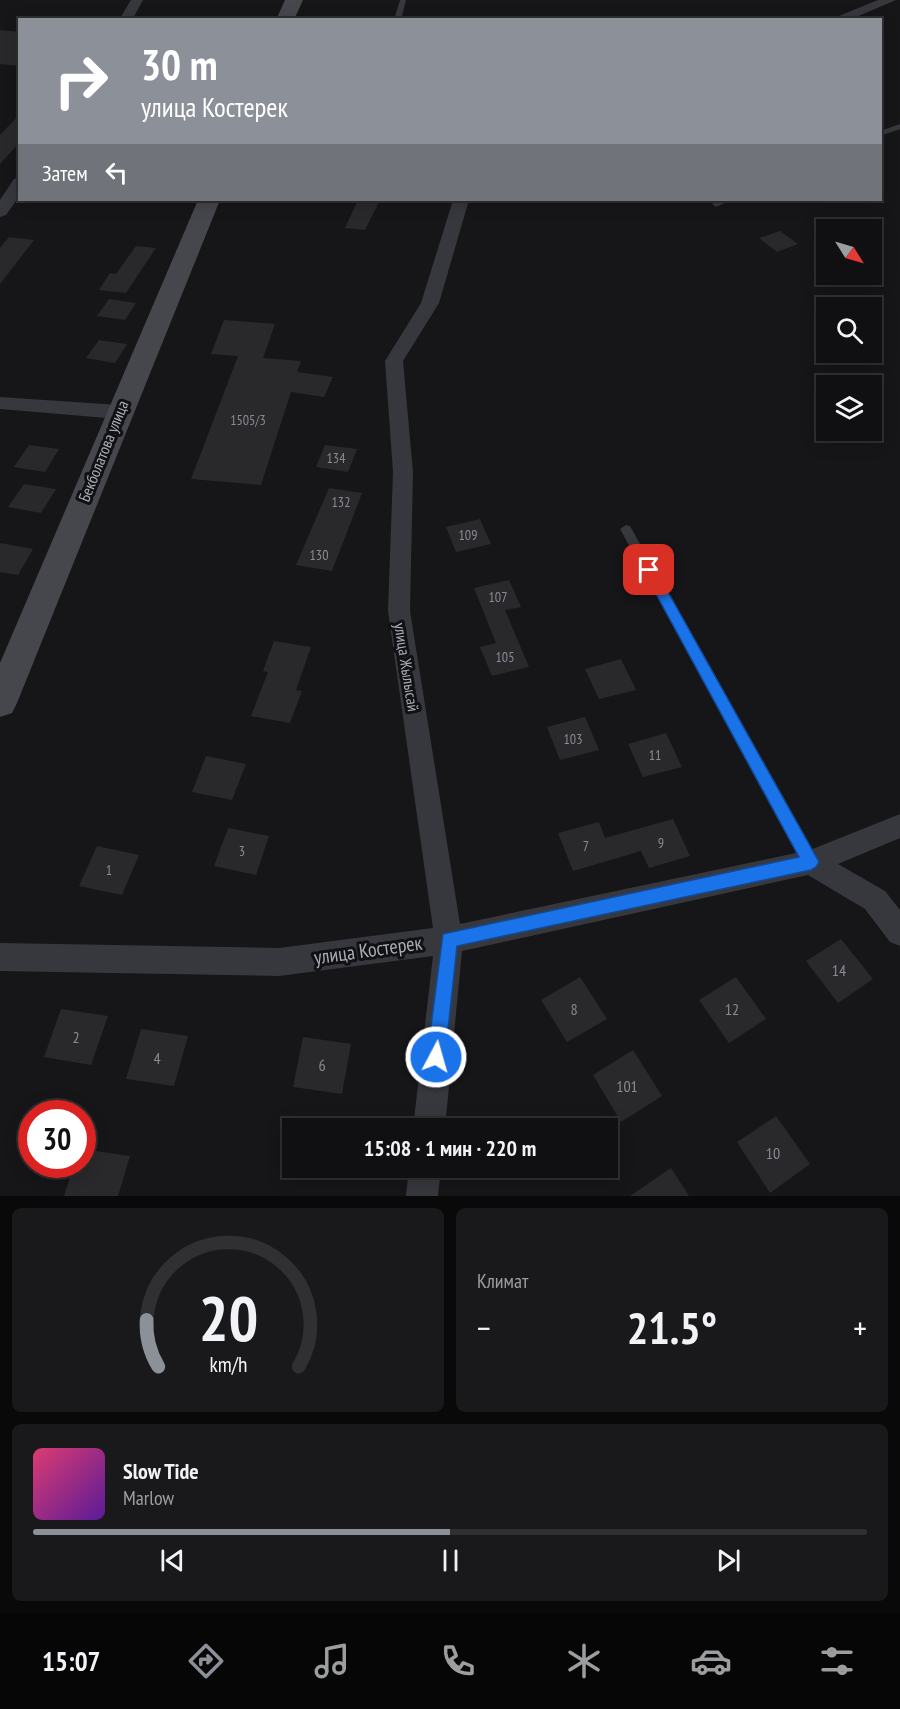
<!DOCTYPE html>
<html lang="ru">
<head>
<meta charset="utf-8">
<style>
	:root { --surface:#101012; --page:#19191b; --text:#f1f3f6; --muted:#9c9d9f; --line:#303032; --accent:#8c9099 }
	body { margin:0; font-family:"PT Sans Narrow",sans-serif; background:var(--page); color:var(--text); height:100vh; display:flex; flex-direction:column; font-size:22px; white-space:nowrap }
	* { box-sizing:border-box; margin:0 }
	p { font-size:20px; color:var(--muted) }
	.icon { flex:none; width:33px; height:33px; fill:none; stroke:currentColor; stroke-width:2; stroke-linecap:round; stroke-linejoin:round }
	.map { position:relative; height:1196px; overflow:hidden }
	.panel { display:flex; flex-direction:column; gap:12px; padding:12px; background:#09090a; flex:1 }
	.panel>* { flex:none }
	.hud { position:absolute; left:18px; top:18px; width:864px; height:183px; border-radius:0px; box-shadow:0 3px 15px #0003,0 0 0 2px var(--line); background:#8c9099; color:#fff; overflow:hidden }
	.needle { width:39px; rotate:127deg }
	.fabs { position:absolute; left:816px; top:219px; display:grid; gap:12px }
	.fabs a { display:grid; place-items:center; width:66px; height:66px; border-radius:0px; background:var(--surface); box-shadow:0 3px 15px #0003,0 0 0 2px var(--line); font-size:30px }
	.speed { position:absolute; left:18px; top:1100px; display:flex; gap:12px; font-size:30px; font-weight:700; text-align:center }
	.speed>* { display:grid; place-content:center; width:78px; height:78px; border-radius:50%; background:var(--surface); box-shadow:0 3px 15px #0003,0 0 0 2px var(--line); line-height:1 }
	.speed .limit { border:9px solid #d22; background:#fff; color:#111 }
	.pin { position:absolute; display:grid; place-items:center; width:51px; height:51px; color:#fff; margin:-26px; border-radius:12px; box-shadow:0 3px 9px #0006 }
	.me { position:absolute; width:66px; margin:-33px; rotate:6deg; stroke-linejoin:round; filter:drop-shadow(0 0 4px #0008) }
	.turn { display:flex; align-items:center; gap:21px; height:126px; padding:0 24px; font-size:27px }
	.turn .icon { width:78px; height:78px; stroke-width:2.5 }
	.turn b { display:block; font-size:42px; line-height:51px }
	.then { display:flex; align-items:center; height:57px; padding:0 24px; background:#0003; gap:12px; font-size:22px }
	.big { font-size:45px; font-weight:600; line-height:1.1 }
	.panel .card { flex:1; display:flex; flex-direction:column; justify-content:center; gap:9px; min-width:0; padding:0 21px; border-radius:9px; background:var(--page) }
	.panel .dial { align-items:center; gap:0 }
	.dial svg { height:156px; overflow:visible; fill:none; stroke:var(--line); stroke-width:7; stroke-linecap:round; text-anchor:middle }
	.dial text { fill:var(--text); stroke:none }
	.song { display:flex; align-items:center; gap:18px }
	.cover { width:72px; height:72px; border-radius:9px; background:linear-gradient(135deg,hsl(340 70% 55%),hsl(270 70% 35%)) }
	.played { height:6px; border-radius:3px; background:linear-gradient(90deg,var(--accent) 50%,var(--line) 50%) }
	.keys { display:flex; justify-content:space-around; direction:ltr }
	.heat { display:flex; justify-content:space-between; align-items:center; font-size:33px; direction:ltr }
	.panel .tiles { flex:1; display:grid; gap:12px; grid-template-columns:1fr 1fr }
	.card:last-child { grid-column:span 2 }
	.trip { position:absolute; left:282px; top:1118px; width:336px; height:60px; border-radius:0px; background:var(--surface); box-shadow:0 3px 15px #0003,0 0 0 2px var(--line); font-weight:600; line-height:60px; text-align:center }
	.menu { display:flex; height:96px; justify-content:space-around; align-items:center; background:#060607; color:var(--muted) }
	.menu .icon { width:42px; height:42px }
	.menu .on { color:var(--accent) }
	.menu b { font-size:27px; color:var(--text) }
	.map>svg:first-child { display:block }
	.building { fill:#29292c }
	.lines { fill:none; stroke-linecap:round; stroke-linejoin:round }
	.lane { fill:#37383d; fill-rule:evenodd }
	.street { fill:#37383d; fill-rule:evenodd }
	.secondary { fill:#45474d; fill-rule:evenodd }
	.route { fill:#1a73e8; stroke:#114b97; stroke-width:1.5 }
	.labels { text-anchor:middle; stroke-width:6; stroke-linejoin:round; paint-order:stroke }
	.number-label { font-size:14px; fill:#888b94 }
	.street-label { font-size:16px; fill:#a8adb8; stroke:#111113 }
	.near-number-label { font-size:16px; fill:#888b94 }
	.near-street-label { font-size:20px; fill:#a8adb8; stroke:#111113 }
</style>
</head>
<body>
<div class="map">
<svg width="900" height="1196" viewBox="0 0 900 1196">
	<rect width="100%" height="100%" fill="#161618"/>
	<g class="building">
		<path d="M 0,30 L 20,32 L 20,66 L 0,64 Z"/>
		<path d="M 20,114 L 20,142 L 0,164 L 0,135 Z"/>
		<path d="M 358,200 L 380,200 L 365,230 L 345,228 Z"/>
		<path d="M 780,231 L 798,244 L 777,252 L 759,238 Z"/>
		<path d="M 9,237 L 34,240 L 0,284 L 0,248 Z"/>
		<path d="M 136,246 L 156,248 L 126,293 L 99,290 L 110,273 L 116,274 Z"/>
		<path d="M 109,299 L 136,303 L 125,320 L 97,316 Z"/>
		<path d="M 224,320 L 275,324 L 263,358 L 301,361 L 297,372 L 333,377 L 324,397 L 291,392 L 261,485 L 191,479 L 238,356 L 211,354 Z"/>
		<path d="M 99,340 L 127,344 L 115,363 L 86,358 Z"/>
		<path d="M 29,445 L 59,449 L 45,472 L 14,467 Z"/>
		<path d="M 325,445 L 357,449 L 348,472 L 316,467 Z"/>
		<path d="M 24,484 L 56,489 L 41,513 L 8,507 Z"/>
		<path d="M 329,488 L 362,493 L 332,571 L 296,565 Z"/>
		<path d="M 480,519 L 491,544 L 456,552 L 446,527 Z"/>
		<path d="M 0,543 L 33,549 L 18,575 L 0,572 Z"/>
		<path d="M 509,580 L 521,607 L 505,610 L 529,667 L 492,676 L 480,647 L 496,643 L 474,588 Z"/>
		<path d="M 274,641 L 311,647 L 296,690 L 302,691 L 290,723 L 251,716 L 268,672 L 263,671 Z"/>
		<path d="M 621,659 L 636,690 L 599,699 L 585,669 Z"/>
		<path d="M 585,717 L 599,750 L 560,760 L 547,727 Z"/>
		<path d="M 666,733 L 682,767 L 643,777 L 628,744 Z"/>
		<path d="M 206,756 L 246,764 L 232,800 L 192,792 Z"/>
		<path d="M 673,819 L 690,856 L 649,868 L 641,851 L 573,871 L 558,833 L 599,822 L 605,838 Z"/>
		<path d="M 228,828 L 269,836 L 256,875 L 214,866 Z"/>
		<path d="M 97,846 L 139,855 L 122,895 L 79,886 Z"/>
		<path d="M 841,939 L 873,979 L 838,1003 L 806,961 Z"/>
		<path d="M 580,977 L 607,1019 L 567,1042 L 541,1000 Z"/>
		<path d="M 736,977 L 766,1019 L 729,1043 L 699,1000 Z"/>
		<path d="M 61,1009 L 108,1016 L 91,1065 L 44,1057 Z"/>
		<path d="M 141,1029 L 188,1036 L 174,1086 L 126,1079 Z"/>
		<path d="M 303,1037 L 351,1044 L 342,1094 L 293,1087 Z"/>
		<path d="M 633,1050 L 662,1096 L 621,1122 L 593,1075 Z"/>
		<path d="M 776,1116 L 810,1164 L 770,1193 L 737,1142 Z"/>
		<path d="M 82,1149 L 130,1156 L 118,1196 L 64,1196 L 74,1164 L 82,1164 Z"/>
		<path d="M 671,1168 L 689,1196 L 630,1196 Z"/>
	</g>
	<g class="lines">
		<g class="lane">
			<path d="M 400,0 L 406,0 L 401,20 L 394,20 Z"/>
			<path d="M 900,124 L 900,129 L 880,136 L 880,131 Z"/>
			<path d="M 720,200 L 731,200 L 716,207 L 712,204 Z"/>
			<path d="M 626,525 L 630,526 L 816,857 L 818,862 L 816,867 L 811,869 L 806,867 L 620,529 Z"/>
		</g>
		<g class="street">
			<path d="M 131,0 L 143,0 L 132,20 L 119,20 Z"/>
			<path d="M 878,0 L 896,0 L 849,20 L 829,20 Z"/>
			<path d="M 20,177 L 20,195 L 6,215 L 0,217 L 0,200 L 14,179 Z"/>
			<path d="M 453,200 L 469,200 L 439,303 L 403,361 L 413,472 L 410,611 L 460,924 L 810,850 L 900,814 L 900,838 L 838,864 L 885,891 L 900,910 L 900,946 L 890,942 L 865,909 L 808,875 L 462,951 L 445,1128 L 413,1128 L 433,956 L 279,976 L 0,971 L 0,943 L 279,948 L 433,928 L 388,611 L 393,472 L 385,361 L 421,303 Z"/>
			<path d="M 0,397 L 119,405 L 126,407 L 129,412 L 126,417 L 119,419 L 0,409 Z"/>
			<path d="M 409,1167 L 441,1167 L 438,1196 L 406,1196 Z"/>
		</g>
		<g class="secondary">
			<path d="M 285,0 L 303,0 L 294,20 L 276,20 Z"/>
			<path d="M 198,200 L 220,200 L 17,703 L 12,713 L 0,717 L 0,663 Z"/>
		</g>
	</g>
	<path class="route" d="M 649,565 L 654,567 L 819,862 L 816,867 L 811,870 L 457,946 L 445,1057 L 443,1064 L 436,1066 L 430,1064 L 427,1057 L 443,934 L 799,857 L 643,570 Z"/>
	<g class="labels">
		<g class="number-label">
			<text x="248" y="425">1505/3</text>
			<text x="336" y="463">134</text>
			<text x="341" y="507">132</text>
			<text x="468" y="540">109</text>
			<text x="319" y="560">130</text>
			<text x="498" y="602">107</text>
			<text x="505" y="662">105</text>
			<text x="573" y="744">103</text>
			<text x="655" y="760">11</text>
			<text x="661" y="848">9</text>
			<text x="586" y="851">7</text>
			<text x="242" y="856">3</text>
			<text x="109" y="875">1</text>
		</g>
		<g class="street-label">
			<text transform="translate(103 451) rotate(-68)" y="6">Бекболатова улица</text>
			<text transform="translate(407 667) rotate(81)" y="6">улица Жылысай</text>
		</g>
		<g class="near-number-label">
			<text x="839" y="976">14</text>
			<text x="574" y="1015">8</text>
			<text x="732" y="1015">12</text>
			<text x="76" y="1043">2</text>
			<text x="157" y="1064">4</text>
			<text x="322" y="1071">6</text>
			<text x="627" y="1092">101</text>
			<text x="773" y="1159">10</text>
		</g>
		<g class="near-street-label">
			<text transform="translate(368 950) rotate(-8)" y="7">улица Костерек</text>
		</g>
	</g>
</svg>
<div class="fabs">
<a><svg class="needle" viewBox="-14 -14 28 28"><path d="M0-13l5 13h-10z" fill="#e53935"/><path d="M0 13l5-13h-10z" fill="#9c9d9f"/></svg></a>
<a><svg class="icon" aria-label="search" viewBox="0 0 24 24"><circle cx="10" cy="10" r="6"/><path d="M15 15l6 6"/></svg></a>
<a><svg class="icon" aria-label="layers" viewBox="0 0 24 24"><path d="M12 4l9 5-9 5-9-5zM3 14l9 5 9-5"/></svg></a>
</div>
<div class="speed"><div class="limit">30</div></div>
<div class="pin" style="left:649px;top:570px;background:#d93025"><svg class="icon" aria-label="arrive" viewBox="0 0 24 24"><path d="M6 21V4h12l-3 4 3 4H6"/></svg></div>
<svg class="me" style="left:436px;top:1057px" viewBox="-20 -20 40 40"><circle r="17" fill="#1a73e8" stroke="#fff" stroke-width="3"/><path d="M0-11L8 9 0 5-8 9z" fill="#fff"/></svg>
<div class="trip">15:08 · 1 мин · 220 m</div>
<div class="hud">
<div class="turn"><svg class="icon" aria-label="right" viewBox="0 0 24 24"><path d="M7 20v-9h11M14 6l5 5-5 5"/></svg><div><b>30 m</b>улица Костерек</div></div>
<div class="then">Затем<svg class="icon" aria-label="left" viewBox="0 0 24 24"><path d="M17 20v-9H6M10 6l-5 5 5 5"/></svg></div>
</div>
</div>
<section class="panel">
<div class="tiles">
<div class="card dial"><svg viewBox="0 0 100 80">
<path d="M14 69A42 42 0 1 1 86 69"/>
<path d="M14 69A42 42 0 0 1 8 45" stroke="#8c9099"/>
<text x="50" y="56" font-size="32" font-weight="700">20</text>
<text x="50" y="72" font-size="11">km/h</text>
</svg></div>
<div class="card"><p>Климат</p>
<div class="heat"><a>−</a><b class="big">21.5°</b><a>+</a></div>
</div>
<div class="card">
<div class="song"><i class="cover"></i><div><b>Slow Tide</b><p>Marlow</p></div></div>
<div class="played"></div>
<div class="keys"><svg class="icon" aria-label="previous" viewBox="0 0 24 24"><path d="M18 5L8 12l10 7zM5 5v14"/></svg><svg class="icon" aria-label="pause" viewBox="0 0 24 24"><path d="M8 5v14M16 5v14"/></svg><svg class="icon" aria-label="next" viewBox="0 0 24 24"><path d="M6 5l10 7-10 7zM19 5v14"/></svg></div>
</div>
</div>
</section>
<nav class="menu">
<b>15:07</b>
<svg class="icon on" aria-label="directions" viewBox="0 0 24 24"><path d="M12 3l9 9-9 9-9-9zM9 14v-3h6M13 9l2 2-2 2"/></svg>
<svg class="icon" aria-label="music" viewBox="0 0 24 24"><path d="M9 18V5l10-2v13"/><circle cx="6" cy="18" r="3"/><circle cx="16" cy="16" r="3"/></svg>
<svg class="icon" aria-label="phone" viewBox="0 0 24 24"><path d="M5 4h4l2 5-3 2q2 4 5 5l2-3 5 2v4C11 20 4 13 5 4z"/></svg>
<svg class="icon" aria-label="climate" viewBox="0 0 24 24"><path d="M12 3v18M4 7l16 10M4 17L20 7"/></svg>
<svg class="icon" aria-label="car" viewBox="0 0 24 24"><path d="M5 17H2v-5l4-1 3-4h7l3 4 3 1v5h-3M9 17h6M6 11h13"/><circle cx="7" cy="17" r="2"/><circle cx="17" cy="17" r="2"/></svg>
<svg class="icon" aria-label="filters" viewBox="0 0 24 24"><path d="M4 7h16M4 17h16"/><circle cx="9" cy="7" r="2"/><circle cx="15" cy="17" r="2"/></svg>
</nav>
</body>
</html>
